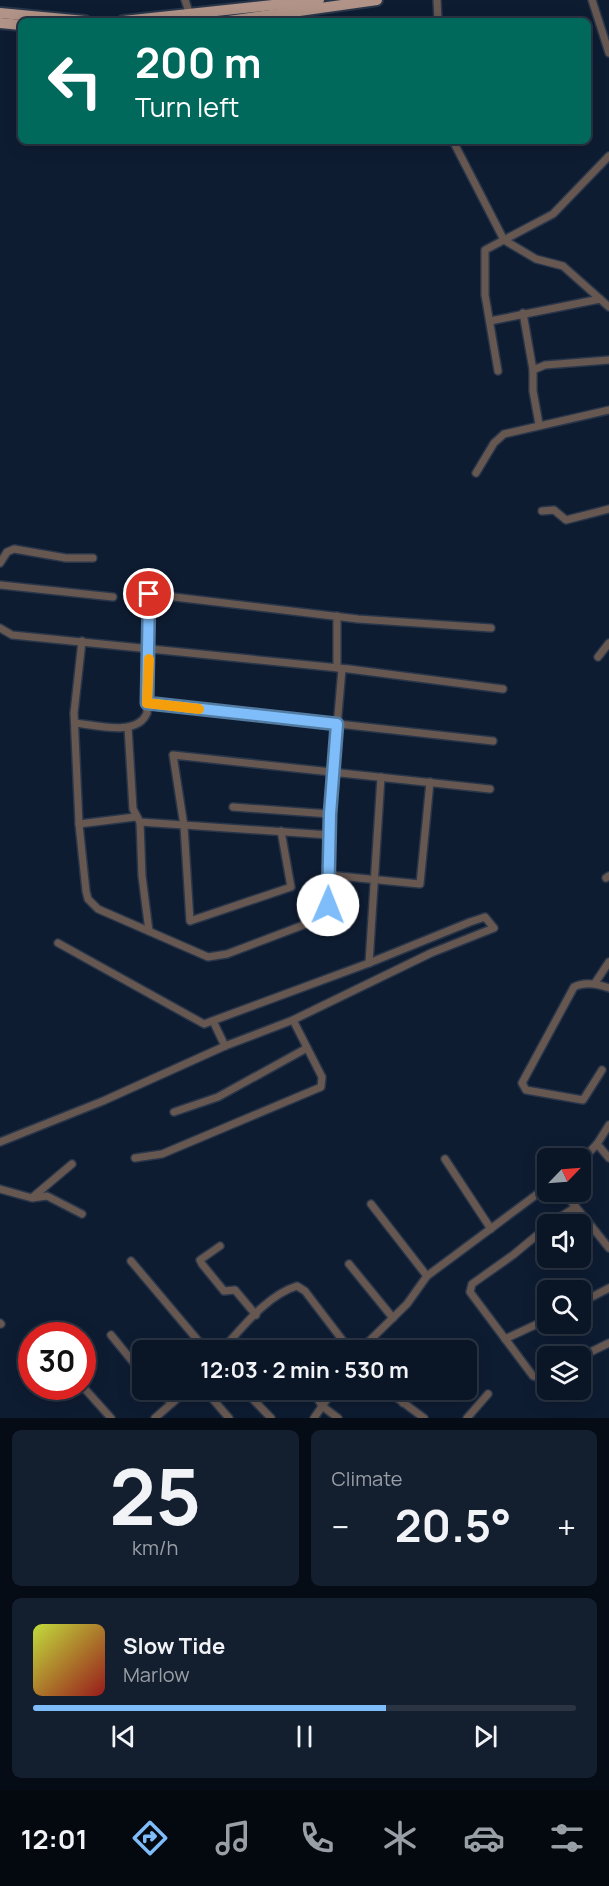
<!DOCTYPE html>
<html lang="en">
<head>
<meta charset="utf-8">
<style>
	:root { --surface:#0a1526; --page:#131e2e; --text:#f1f3f6; --muted:#999fa7; --line:#2a3443; --accent:#7ebdf9 }
	body { margin:0; font-family:Manrope,sans-serif; background:var(--page); color:var(--text); height:100vh; display:flex; flex-direction:column; font-size:22px; white-space:nowrap }
	* { box-sizing:border-box; margin:0 }
	p { font-size:20px; color:var(--muted) }
	.icon { flex:none; width:33px; height:33px; fill:none; stroke:currentColor; stroke-width:2; stroke-linecap:round; stroke-linejoin:round }
	.map { position:relative; height:1418px; overflow:hidden }
	.drawer { display:flex; flex-direction:column; gap:12px; padding:12px; background:#060c15; flex:1 }
	.drawer>* { flex:none }
	.top-card { position:absolute; left:18px; top:18px; width:573px; height:126px; border-radius:9px; box-shadow:0 3px 15px #0003,0 0 0 2px var(--line); background:#00695c; color:#fff; overflow:hidden }
	.needle { width:39px; rotate:65deg }
	.fabs { position:absolute; left:537px; top:1148px; display:grid; gap:12px }
	.fabs a { display:grid; place-items:center; width:54px; height:54px; border-radius:9px; background:var(--surface); box-shadow:0 3px 15px #0003,0 0 0 2px var(--line); font-size:30px }
	.speed { position:absolute; left:18px; top:1322px; display:flex; gap:12px; font-size:30px; font-weight:700; text-align:center }
	.speed>* { display:grid; place-content:center; width:78px; height:78px; border-radius:50%; background:var(--surface); box-shadow:0 3px 15px #0003,0 0 0 2px var(--line); line-height:1 }
	.speed .limit { border:9px solid #d22; background:#fff; color:#111 }
	.pin { position:absolute; display:grid; place-items:center; width:51px; height:51px; color:#fff; margin:-26px; border:3px solid #fff; border-radius:50%; box-shadow:0 2px 6px #0007 }
	.me { position:absolute; width:66px; margin:-33px; rotate:1deg; stroke-linejoin:round; filter:drop-shadow(0 0 4px #0008) }
	.turn { display:flex; align-items:center; gap:21px; height:126px; padding:0 18px; font-size:27px }
	.turn .icon { width:78px; height:78px; stroke-width:2.5 }
	.turn b { display:block; font-size:42px; line-height:51px }
	.big { font-size:45px; font-weight:700; line-height:1.1 }
	.drawer .widget { flex:1; display:flex; flex-direction:column; justify-content:center; gap:9px; min-width:0; padding:0 21px; border-radius:9px; background:var(--page) }
	.drawer .dial { align-items:center; gap:0 }
	.dial b { font-size:78px; line-height:1 }
	.song { display:flex; align-items:center; gap:18px }
	.cover { width:72px; height:72px; border-radius:9px; background:linear-gradient(135deg,hsl(70 70% 55%),hsl(0 70% 35%)) }
	.played { height:6px; border-radius:3px; background:linear-gradient(90deg,var(--accent) 65%,var(--line) 65%) }
	.keys { display:flex; justify-content:space-around; direction:ltr }
	.heat { display:flex; justify-content:space-between; align-items:center; font-size:33px; direction:ltr }
	.drawer .tiles { flex:1; display:grid; gap:12px; grid-template-columns:1fr 1fr }
	.widget:last-child { grid-column:span 2 }
	.trip { position:absolute; left:132px; top:1340px; width:345px; height:60px; border-radius:9px; background:var(--surface); box-shadow:0 3px 15px #0003,0 0 0 2px var(--line); font-weight:700; line-height:60px; text-align:center }
	.dock { display:flex; height:96px; justify-content:space-around; align-items:center; background:#04080f; color:var(--muted) }
	.dock .icon { width:42px; height:42px }
	.dock .on { color:var(--accent) }
	.dock b { font-size:27px; color:var(--text) }
	.map>svg:first-child { display:block }
	.lines { fill:none; stroke-linecap:round; stroke-linejoin:round }
	.street-casing { stroke:#29364a; stroke-width:10 }
	.primary-casing { stroke:#29364a; stroke-width:14 }
	.street { stroke:#665751; stroke-width:7 }
	.primary { stroke:#b19387; stroke-width:10 }
	.route-casing { stroke:#527ba2; stroke-width:15 }
	.route { stroke:#7ebdf9; stroke-width:10 }
	.slow { stroke:#f59e0b; stroke-width:10 }
</style>
</head>
<body>
<div class="map">
<svg width="609" height="1418" viewBox="0 0 609 1418">
	<rect width="100%" height="100%" fill="#0e1c32"/>
	<g class="lines">
		<g class="street-casing">
			<g id="street">
				<path d="M 185,0 L 190,15"/>
				<path d="M 437,0 L 438,21"/>
				<path d="M 592,0 L 609,53"/>
				<path d="M 453,141 L 504,240 L 536,259 L 563,266 L 609,307"/>
				<path d="M 523,313 L 533,370"/>
				<path d="M 490,321 L 600,299"/>
				<path d="M 498,371 L 485,295 L 485,250 L 553,214 L 609,156"/>
				<path d="M 539,424 L 533,391 L 533,370 L 545,365 L 609,360"/>
				<path d="M 476,473 L 494,443 L 504,434 L 609,410"/>
				<path d="M 542,511 L 554,510 L 566,520 L 609,509"/>
				<path d="M 0,563 L 7,552 L 14,549 L 66,558 L 93,558"/>
				<path d="M 0,585 L 113,597"/>
				<path d="M 337,616 L 337,668"/>
				<path d="M 0,628 L 12,635 L 349,669 L 503,689"/>
				<path d="M 82,641 L 74,713 L 79,824 L 86,891 L 88,899 L 98,909 L 208,957 L 227,954 L 314,921 L 325,912 L 333,772 L 342,669"/>
				<path d="M 598,657 L 609,643"/>
				<path d="M 147,703 L 493,741"/>
				<path d="M 75,723 C 96,725 137,737 147,713 L 149,594 L 358,619 L 491,628"/>
				<path d="M 128,727 L 133,809 L 140,822 L 329,835"/>
				<path d="M 233,807 L 330,814"/>
				<path d="M 140,822 L 142,876 L 149,931"/>
				<path d="M 79,824 L 135,817"/>
				<path d="M 281,831 L 291,887 L 190,921 L 184,826 L 173,755 L 490,789"/>
				<path d="M 328,875 L 420,884 L 430,782"/>
				<path d="M 606,878 L 609,876"/>
				<path d="M 369,963 L 381,777"/>
				<path d="M 595,983 L 609,962"/>
				<path d="M 213,1021 L 225,1046"/>
				<path d="M 602,1070 L 583,1100 L 526,1090 L 522,1083 L 574,987 C 585,981 598,984 609,988"/>
				<path d="M 174,1112 L 218,1097 L 307,1048"/>
				<path d="M 0,1142 L 103,1101 L 225,1046 L 293,1020 L 431,953 L 494,928 L 485,917 L 470,922 L 369,963 L 204,1024 L 58,943"/>
				<path d="M 597,1144 L 609,1158"/>
				<path d="M 135,1158 L 162,1154 L 321,1087 L 322,1077 L 293,1020"/>
				<path d="M 445,1159 L 491,1229"/>
				<path d="M 580,1162 L 597,1144 L 609,1125"/>
				<path d="M 0,1189 L 32,1198 L 47,1196 L 82,1214"/>
				<path d="M 563,1191 L 609,1248"/>
				<path d="M 34,1196 L 72,1164"/>
				<path d="M 549,1224 L 576,1207"/>
				<path d="M 548,1226 L 513,1255 L 472,1284 L 470,1292 L 533,1376 L 539,1378 L 548,1373"/>
				<path d="M 220,1246 L 200,1260 L 202,1264 L 224,1291 L 235,1290 L 256,1315"/>
				<path d="M 131,1261 L 206,1350"/>
				<path d="M 349,1264 L 393,1318"/>
				<path d="M 427,1276 L 548,1186"/>
				<path d="M 580,1303 L 609,1288"/>
				<path d="M 0,1323 L 1,1324"/>
				<path d="M 111,1335 L 142,1373"/>
				<path d="M 505,1339 L 548,1319"/>
				<path d="M 222,1350 C 242,1328 267,1295 297,1286 L 305,1291 L 350,1350"/>
				<path d="M 360,1350 L 407,1304 L 427,1276 L 371,1204"/>
				<path d="M 580,1357 L 609,1343"/>
				<path d="M 85,1389 L 111,1418"/>
				<path d="M 157,1389 L 172,1403"/>
				<path d="M 204,1389 L 229,1418"/>
				<path d="M 243,1389 L 271,1418"/>
				<path d="M 312,1389 L 322,1406 L 338,1418"/>
				<path d="M 385,1389 L 424,1418"/>
				<path d="M 403,1403 L 415,1389"/>
				<path d="M 155,1418 L 188,1389"/>
				<path d="M 314,1418 L 334,1389"/>
				<path d="M 467,1418 L 488,1394"/>
			</g>
		</g>
		<g class="primary-casing">
			<g id="primary">
				<path d="M 0,13 L 85,21"/>
				<path d="M 123,21 L 319,0"/>
				<path d="M 228,21 L 377,0"/>
				<path d="M 0,23 L 21,25"/>
			</g>
		</g>
		<use href="#street" class="street"/>
		<use href="#primary" class="primary"/>
	</g>
	<g class="lines">
		<g class="route-casing">
			<path id="route" d="M 149,594 L 147,703 L 337,724 L 330,814 L 328,905"/>
		</g>
		<use href="#route" class="route"/>
		<path class="slow" d="M 149,659 L 147,703 L 199,709"/>
	</g>
</svg>
<div class="fabs">
<a><svg class="needle" viewBox="-14 -14 28 28"><path d="M0-13l5 13h-10z" fill="#e53935"/><path d="M0 13l5-13h-10z" fill="#999fa7"/></svg></a>
<a><svg class="icon" aria-label="sound" viewBox="0 0 24 24"><path d="M4 9h4l5-4v14l-5-4H4zM17 9q2 3 0 6"/></svg></a>
<a><svg class="icon" aria-label="search" viewBox="0 0 24 24"><circle cx="10" cy="10" r="6"/><path d="M15 15l6 6"/></svg></a>
<a><svg class="icon" aria-label="layers" viewBox="0 0 24 24"><path d="M12 4l9 5-9 5-9-5zM3 14l9 5 9-5"/></svg></a>
</div>
<div class="speed"><div class="limit">30</div></div>
<div class="pin" style="left:149px;top:594px;background:#d93025"><svg class="icon" aria-label="arrive" viewBox="0 0 24 24"><path d="M6 21V4h12l-3 4 3 4H6"/></svg></div>
<svg class="me" style="left:328px;top:905px" viewBox="-20 -20 40 40"><circle r="19" fill="#fff"/><path d="M0-13L10 11 0 6-10 11z" fill="#7ebdf9"/></svg>
<div class="trip">12:03 · 2 min · 530 m</div>
<div class="top-card">
<div class="turn"><svg class="icon" aria-label="left" viewBox="0 0 24 24"><path d="M17 20v-9H6M10 6l-5 5 5 5"/></svg><div><b>200 m</b>Turn left</div></div>
</div>
</div>
<section class="drawer">
<div class="tiles">
<div class="widget dial"><b>25</b><p>km/h</p></div>
<div class="widget"><p>Climate</p>
<div class="heat"><a>−</a><b class="big">20.5°</b><a>+</a></div>
</div>
<div class="widget">
<div class="song"><i class="cover"></i><div><b>Slow Tide</b><p>Marlow</p></div></div>
<div class="played"></div>
<div class="keys"><svg class="icon" aria-label="previous" viewBox="0 0 24 24"><path d="M18 5L8 12l10 7zM5 5v14"/></svg><svg class="icon" aria-label="pause" viewBox="0 0 24 24"><path d="M8 5v14M16 5v14"/></svg><svg class="icon" aria-label="next" viewBox="0 0 24 24"><path d="M6 5l10 7-10 7zM19 5v14"/></svg></div>
</div>
</div>
</section>
<nav class="dock">
<b>12:01</b>
<svg class="icon on" aria-label="directions" viewBox="0 0 24 24"><path d="M12 3l9 9-9 9-9-9zM9 14v-3h6M13 9l2 2-2 2"/></svg>
<svg class="icon" aria-label="music" viewBox="0 0 24 24"><path d="M9 18V5l10-2v13"/><circle cx="6" cy="18" r="3"/><circle cx="16" cy="16" r="3"/></svg>
<svg class="icon" aria-label="phone" viewBox="0 0 24 24"><path d="M5 4h4l2 5-3 2q2 4 5 5l2-3 5 2v4C11 20 4 13 5 4z"/></svg>
<svg class="icon" aria-label="climate" viewBox="0 0 24 24"><path d="M12 3v18M4 7l16 10M4 17L20 7"/></svg>
<svg class="icon" aria-label="car" viewBox="0 0 24 24"><path d="M5 17H2v-5l4-1 3-4h7l3 4 3 1v5h-3M9 17h6M6 11h13"/><circle cx="7" cy="17" r="2"/><circle cx="17" cy="17" r="2"/></svg>
<svg class="icon" aria-label="filters" viewBox="0 0 24 24"><path d="M4 7h16M4 17h16"/><circle cx="9" cy="7" r="2"/><circle cx="15" cy="17" r="2"/></svg>
</nav>
</body>
</html>
